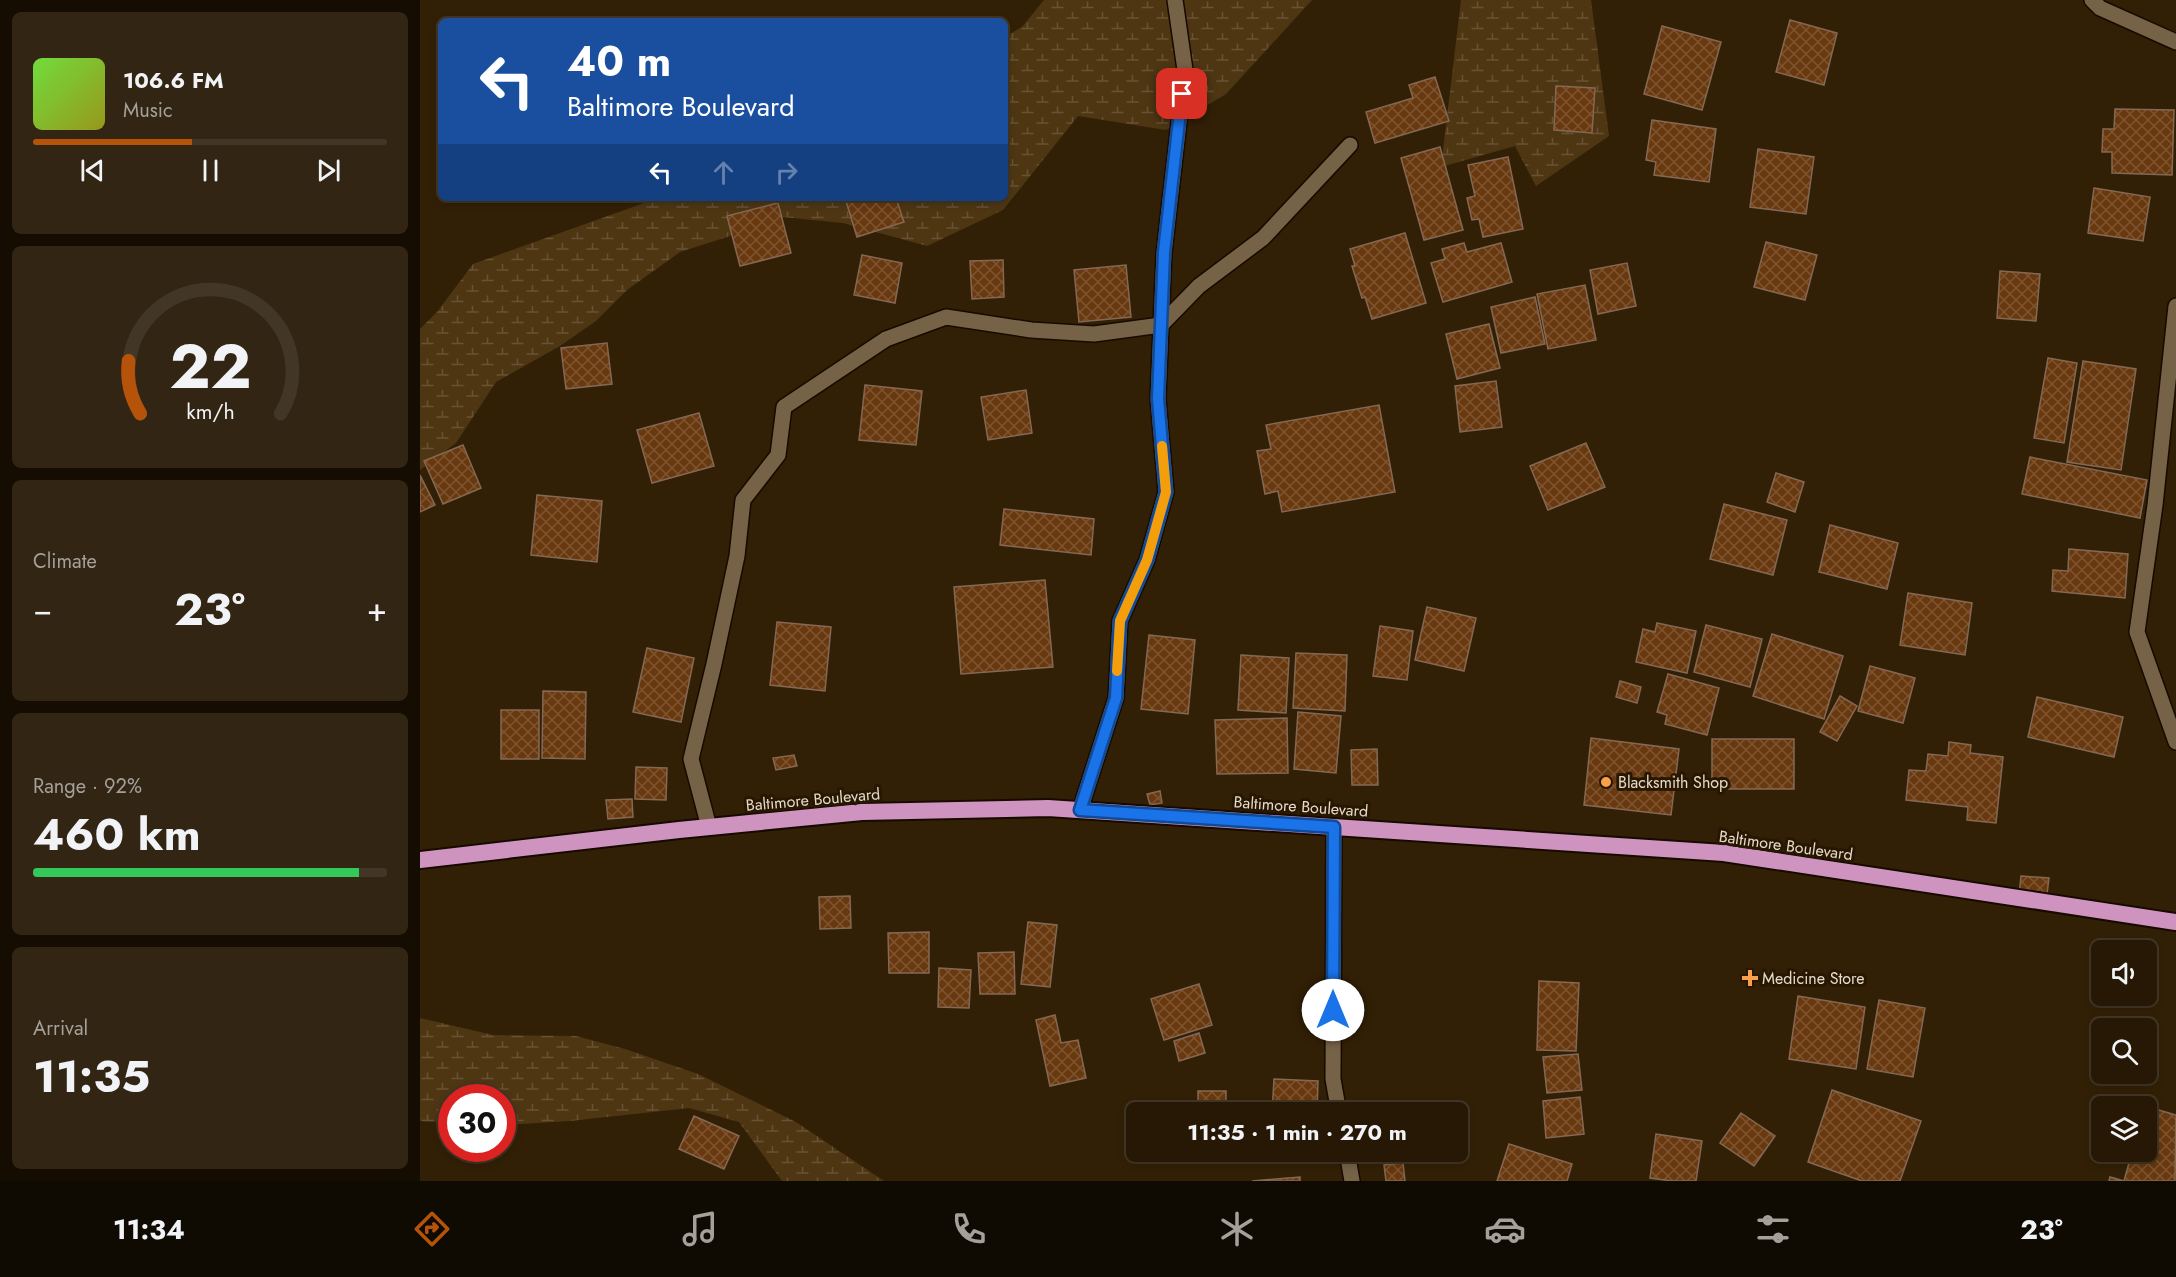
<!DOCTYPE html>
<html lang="en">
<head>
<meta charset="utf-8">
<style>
	:root { --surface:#261804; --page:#322513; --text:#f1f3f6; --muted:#a4a09a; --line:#423726; --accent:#b45309 }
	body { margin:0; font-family:Jost,sans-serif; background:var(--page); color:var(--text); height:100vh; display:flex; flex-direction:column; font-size:22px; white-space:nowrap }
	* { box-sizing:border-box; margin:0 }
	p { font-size:20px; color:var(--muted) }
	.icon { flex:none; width:33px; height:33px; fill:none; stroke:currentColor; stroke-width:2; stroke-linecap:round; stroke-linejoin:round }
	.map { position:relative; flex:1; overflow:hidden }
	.details { display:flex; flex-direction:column; gap:12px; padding:12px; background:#150d02; width:420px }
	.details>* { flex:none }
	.banner { position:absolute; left:18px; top:18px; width:570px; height:183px; border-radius:9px; box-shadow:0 3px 9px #0003,0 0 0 2px var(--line); background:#1a4fa0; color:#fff; overflow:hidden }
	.fabs { position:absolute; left:1671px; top:940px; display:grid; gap:12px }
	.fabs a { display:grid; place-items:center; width:66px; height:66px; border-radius:9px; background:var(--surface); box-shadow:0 3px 9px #0003,0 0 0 2px var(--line); font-size:30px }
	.speed { position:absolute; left:18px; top:1084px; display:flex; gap:12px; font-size:30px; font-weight:700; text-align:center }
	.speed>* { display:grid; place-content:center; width:78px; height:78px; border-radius:50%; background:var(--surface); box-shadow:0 3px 9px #0003,0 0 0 2px var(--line); line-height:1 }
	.speed .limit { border:9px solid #d22; background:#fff; color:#111 }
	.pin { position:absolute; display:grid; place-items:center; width:51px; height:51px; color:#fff; margin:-26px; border-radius:12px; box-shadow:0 3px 9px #0006 }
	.me { position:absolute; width:66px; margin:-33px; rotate:0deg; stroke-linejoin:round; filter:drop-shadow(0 0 4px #0008) }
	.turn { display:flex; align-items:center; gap:21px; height:126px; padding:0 30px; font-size:27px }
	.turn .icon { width:78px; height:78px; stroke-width:2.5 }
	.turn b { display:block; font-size:42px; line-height:51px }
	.lanes { display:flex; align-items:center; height:57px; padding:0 30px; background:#0003; justify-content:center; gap:30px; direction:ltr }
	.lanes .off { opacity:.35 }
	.big { font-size:45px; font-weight:700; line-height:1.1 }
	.details .card { flex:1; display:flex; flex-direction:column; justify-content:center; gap:9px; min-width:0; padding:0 21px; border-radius:9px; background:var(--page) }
	.details .dial { align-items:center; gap:0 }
	.dial svg { height:156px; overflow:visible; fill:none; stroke:var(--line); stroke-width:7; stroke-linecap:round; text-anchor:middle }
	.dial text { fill:var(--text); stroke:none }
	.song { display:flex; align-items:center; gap:18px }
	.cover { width:72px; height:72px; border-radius:9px; background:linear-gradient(135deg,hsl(100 70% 55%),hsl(60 70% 35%)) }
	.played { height:6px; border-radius:3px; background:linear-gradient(90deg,var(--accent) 45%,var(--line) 45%) }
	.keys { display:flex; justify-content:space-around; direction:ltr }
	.heat { display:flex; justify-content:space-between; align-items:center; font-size:33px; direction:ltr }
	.charge { height:9px; border-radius:4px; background:linear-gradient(90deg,#34c759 92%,var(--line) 0) }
	.trip { position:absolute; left:706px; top:1102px; width:342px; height:60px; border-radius:9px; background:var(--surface); box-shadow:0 3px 9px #0003,0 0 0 2px var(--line); font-weight:700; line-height:60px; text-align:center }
	.menu { display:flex; height:96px; justify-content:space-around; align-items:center; background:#0f0a02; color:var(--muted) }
	.menu .icon { width:42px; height:42px }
	.menu .active { color:var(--accent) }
	.menu b { font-size:27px; color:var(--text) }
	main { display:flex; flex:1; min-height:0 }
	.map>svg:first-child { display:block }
	.wetland { fill:url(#wetland-marsh) }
	.building { fill:url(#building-cross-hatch); stroke:#856854; stroke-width:1.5 }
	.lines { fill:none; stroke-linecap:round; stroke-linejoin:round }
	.minor-casing { stroke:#170a00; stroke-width:18 }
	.trunk-casing { stroke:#170a00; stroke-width:20 }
	.minor { stroke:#766247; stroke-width:15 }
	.trunk { stroke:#ce94bf; stroke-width:16 }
	.route-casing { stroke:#114b97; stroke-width:15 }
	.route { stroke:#1a73e8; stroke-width:10 }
	.slow { stroke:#f59e0b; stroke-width:10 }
	.poi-dot { fill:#f8a04b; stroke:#281700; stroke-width:2 }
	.labels { text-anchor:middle; stroke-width:6; stroke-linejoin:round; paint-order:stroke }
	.poi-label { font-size:16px; fill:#e6dacb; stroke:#281700; text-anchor:start }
	.street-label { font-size:16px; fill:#e6dacb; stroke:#281700 }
</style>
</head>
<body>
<main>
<section class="details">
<div class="card">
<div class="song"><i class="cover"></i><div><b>106.6 FM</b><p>Music</p></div></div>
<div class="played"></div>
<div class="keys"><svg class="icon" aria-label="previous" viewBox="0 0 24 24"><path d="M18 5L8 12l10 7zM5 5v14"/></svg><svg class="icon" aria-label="pause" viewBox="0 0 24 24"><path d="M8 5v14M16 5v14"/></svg><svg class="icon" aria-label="next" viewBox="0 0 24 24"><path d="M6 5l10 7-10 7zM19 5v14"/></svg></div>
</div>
<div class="card dial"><svg viewBox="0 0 100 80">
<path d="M14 69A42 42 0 1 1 86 69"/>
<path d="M14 69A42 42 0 0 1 8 42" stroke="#b45309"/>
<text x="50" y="56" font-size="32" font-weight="700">22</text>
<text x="50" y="72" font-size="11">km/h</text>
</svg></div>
<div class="card"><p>Climate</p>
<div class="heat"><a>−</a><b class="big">23°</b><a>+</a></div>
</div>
<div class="card"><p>Range · 92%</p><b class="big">460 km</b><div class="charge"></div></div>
<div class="card"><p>Arrival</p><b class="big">11:35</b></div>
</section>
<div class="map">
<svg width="1756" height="1181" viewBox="0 0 1756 1181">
	<defs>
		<pattern id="wetland-marsh" width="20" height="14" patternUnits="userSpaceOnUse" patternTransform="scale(1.5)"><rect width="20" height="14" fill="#4e3613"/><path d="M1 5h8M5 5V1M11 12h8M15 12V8" fill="none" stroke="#685234"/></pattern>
		<pattern id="building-cross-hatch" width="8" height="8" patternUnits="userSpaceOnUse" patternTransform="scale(1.5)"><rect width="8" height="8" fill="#68380f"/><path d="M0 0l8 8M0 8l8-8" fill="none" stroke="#7e5431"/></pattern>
	</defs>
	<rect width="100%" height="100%" fill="#322006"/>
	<g class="wetland">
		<path d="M 624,0 L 892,0 L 806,94 L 746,130 L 658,116 L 583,210 L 507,246 L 423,223 L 353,216 L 307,237 L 260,252 L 207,290 L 176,321 L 140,346 L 76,382 L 36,443 L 0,470 L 0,329 L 17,312 L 53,264 L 227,202 L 232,198 L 585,198 L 585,37 L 602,27 Z"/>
		<path d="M 1041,0 L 1171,0 L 1189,136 L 1116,186 L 1095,146 L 1021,167 Z"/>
		<path d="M 0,1018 L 73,1035 L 156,1036 L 205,1049 L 278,1074 L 376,1122 L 464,1181 L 362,1181 L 319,1122 L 269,1108 L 150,1121 L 83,1125 L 82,1098 L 32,1098 L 31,1123 L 0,1121 Z"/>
	</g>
	<g class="building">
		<path d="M 1370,20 L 1417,33 L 1404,85 L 1356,72 Z"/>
		<path d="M 1242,26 L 1301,42 L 1282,110 L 1224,94 Z"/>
		<path d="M 1015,77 L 1029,121 L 955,143 L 946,112 L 993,98 L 989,85 Z"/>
		<path d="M 1136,86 L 1175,88 L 1172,133 L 1134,130 Z"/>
		<path d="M 1695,109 L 1754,110 L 1752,175 L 1692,173 L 1692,152 L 1682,152 L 1683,129 L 1694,129 Z"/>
		<path d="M 1232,120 L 1296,129 L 1289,182 L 1234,175 L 1236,162 L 1226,160 Z"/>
		<path d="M 1020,147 L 1043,230 L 1004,240 L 981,158 Z"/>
		<path d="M 1338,149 L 1394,157 L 1386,214 L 1330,207 Z"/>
		<path d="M 1088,157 L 1103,229 L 1063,237 L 1059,219 L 1052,220 L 1047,198 L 1055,196 L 1048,165 Z"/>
		<path d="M 1674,188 L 1730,197 L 1723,241 L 1668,233 Z"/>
		<path d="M 425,198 L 476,198 L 484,222 L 437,237 Z"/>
		<path d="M 358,203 L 371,253 L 320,266 L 307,216 Z"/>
		<path d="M 985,233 L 1006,303 L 952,319 L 945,297 L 942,298 L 932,266 L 935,266 L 930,249 Z"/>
		<path d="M 1346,242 L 1397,255 L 1385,300 L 1334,287 Z"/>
		<path d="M 1044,243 L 1047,252 L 1081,243 L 1092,282 L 1023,302 L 1011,263 L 1025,259 L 1022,249 Z"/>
		<path d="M 442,255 L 482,263 L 475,303 L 434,295 Z"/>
		<path d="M 583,260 L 584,297 L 552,299 L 550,261 Z"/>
		<path d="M 1207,263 L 1216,306 L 1178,314 L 1170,270 Z"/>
		<path d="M 706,265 L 711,317 L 659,322 L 654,270 Z"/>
		<path d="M 1580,271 L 1620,274 L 1616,321 L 1577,318 Z"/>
		<path d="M 1165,285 L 1176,340 L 1128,349 L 1117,294 Z"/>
		<path d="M 1115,297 L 1125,344 L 1081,353 L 1071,307 Z"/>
		<path d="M 1069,324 L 1080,368 L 1037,379 L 1026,334 Z"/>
		<path d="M 187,343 L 192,384 L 146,389 L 141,348 Z"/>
		<path d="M 1628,358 L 1657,363 L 1644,443 L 1614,438 Z"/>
		<path d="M 1663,361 L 1716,369 L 1701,470 L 1647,462 Z"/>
		<path d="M 1076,381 L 1082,427 L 1040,432 L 1035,386 Z"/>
		<path d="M 445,385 L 502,391 L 496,445 L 439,440 Z"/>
		<path d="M 606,390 L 612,433 L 568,440 L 561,397 Z"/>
		<path d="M 959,405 L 975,492 L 862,512 L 858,491 L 845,494 L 837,451 L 851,449 L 846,425 Z"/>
		<path d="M 279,413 L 294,466 L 232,483 L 217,430 Z"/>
		<path d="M 1166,443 L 1185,487 L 1128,510 L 1110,466 Z"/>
		<path d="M 43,445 L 61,488 L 23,504 L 4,461 Z"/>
		<path d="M 1610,457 L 1727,480 L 1720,518 L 1602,494 Z"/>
		<path d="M 1356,473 L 1384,482 L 1375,512 L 1347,502 Z"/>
		<path d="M 0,475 L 15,505 L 0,512 Z"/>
		<path d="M 117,495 L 182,501 L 177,562 L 111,555 Z"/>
		<path d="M 1304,504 L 1367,520 L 1353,575 L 1290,559 Z"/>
		<path d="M 584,509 L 674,519 L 671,555 L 580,545 Z"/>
		<path d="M 1410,525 L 1478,543 L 1467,589 L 1399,572 Z"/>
		<path d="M 1649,549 L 1708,554 L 1705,598 L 1632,591 L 1633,570 L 1648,571 Z"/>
		<path d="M 625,580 L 633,667 L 541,674 L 534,587 Z"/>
		<path d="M 1488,593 L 1552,603 L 1545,655 L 1480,645 Z"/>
		<path d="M 1007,607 L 1056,618 L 1044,671 L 995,660 Z"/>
		<path d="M 357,622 L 411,627 L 405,691 L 350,685 Z"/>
		<path d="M 1237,623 L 1276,631 L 1267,673 L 1216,662 L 1223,629 L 1235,632 Z"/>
		<path d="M 1286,625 L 1342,639 L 1330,687 L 1274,672 Z"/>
		<path d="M 960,626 L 993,631 L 987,680 L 953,676 Z"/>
		<path d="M 1352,634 L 1423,656 L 1404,719 L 1333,696 Z"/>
		<path d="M 729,635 L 775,640 L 768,714 L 721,709 Z"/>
		<path d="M 227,648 L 274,658 L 261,722 L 213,712 Z"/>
		<path d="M 876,653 L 927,655 L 925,711 L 873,708 Z"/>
		<path d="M 821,655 L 869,658 L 866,713 L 818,710 Z"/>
		<path d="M 1450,666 L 1495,678 L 1483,723 L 1438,711 Z"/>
		<path d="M 1248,674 L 1299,688 L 1287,735 L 1245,724 L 1247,715 L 1237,712 Z"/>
		<path d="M 1200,681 L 1221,687 L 1217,703 L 1196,697 Z"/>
		<path d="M 123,691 L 166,692 L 165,759 L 122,758 Z"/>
		<path d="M 1420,696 L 1437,706 L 1417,741 L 1400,732 Z"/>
		<path d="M 1617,697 L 1703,717 L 1694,757 L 1608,737 Z"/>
		<rect x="81" y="710" width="38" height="49"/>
		<path d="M 878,712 L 921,716 L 916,773 L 874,769 Z"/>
		<path d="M 867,718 L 868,773 L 797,774 L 795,720 Z"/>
		<path d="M 1171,738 L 1259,749 L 1251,815 L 1164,805 Z"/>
		<rect x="1292" y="739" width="82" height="50"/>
		<path d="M 1529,742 L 1551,745 L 1550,753 L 1583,757 L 1576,823 L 1547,820 L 1548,807 L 1486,800 L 1489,770 L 1506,771 L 1508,754 L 1528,756 Z"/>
		<path d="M 957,749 L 958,785 L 932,785 L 931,750 Z"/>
		<path d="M 374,755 L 377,766 L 356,770 L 353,758 Z"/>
		<path d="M 216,767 L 247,768 L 246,800 L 215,799 Z"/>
		<path d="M 740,791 L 742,803 L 730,805 L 727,794 Z"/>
		<path d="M 212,799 L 213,817 L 188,819 L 186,800 Z"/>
		<path d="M 1601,876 L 1629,878 L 1625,910 L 1598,907 Z"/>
		<path d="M 430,896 L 431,928 L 400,929 L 399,897 Z"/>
		<path d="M 608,922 L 637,925 L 630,987 L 601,984 Z"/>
		<path d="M 509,932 L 509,973 L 469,973 L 468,933 Z"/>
		<path d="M 594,952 L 595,994 L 560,994 L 558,953 Z"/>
		<path d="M 519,968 L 551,970 L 549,1008 L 518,1007 Z"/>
		<path d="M 1119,981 L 1159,983 L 1156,1051 L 1117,1050 Z"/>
		<path d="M 779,984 L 792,1025 L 744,1040 L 731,999 Z"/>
		<path d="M 1378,996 L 1445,1007 L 1436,1069 L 1369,1059 Z"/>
		<path d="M 1459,1000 L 1505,1008 L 1493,1077 L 1447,1069 Z"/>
		<path d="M 635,1015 L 641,1043 L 658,1040 L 666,1078 L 630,1086 L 616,1020 Z"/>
		<path d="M 779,1033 L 785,1053 L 759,1061 L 754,1041 Z"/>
		<path d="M 1158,1054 L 1162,1090 L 1127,1093 L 1123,1057 Z"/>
		<path d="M 854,1079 L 898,1081 L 897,1113 L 852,1113 Z"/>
		<path d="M 1412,1090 L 1501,1121 L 1480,1181 L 1442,1181 L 1388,1162 Z"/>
		<rect x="778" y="1091" width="28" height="22"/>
		<path d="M 1160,1097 L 1164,1134 L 1126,1138 L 1123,1101 Z"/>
		<path d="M 997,1106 L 998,1113 L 949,1113 L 949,1108 Z"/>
		<path d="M 1725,1106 L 1756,1115 L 1755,1181 L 1689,1181 L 1690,1177 L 1704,1181 L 1712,1152 L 1726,1152 L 1726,1107 Z"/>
		<path d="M 1321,1113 L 1355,1136 L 1334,1166 L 1300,1143 Z"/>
		<path d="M 274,1116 L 319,1136 L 304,1169 L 259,1149 Z"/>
		<path d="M 1236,1134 L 1282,1141 L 1276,1181 L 1252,1181 L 1230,1178 Z"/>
		<path d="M 1089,1144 L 1152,1164 L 1147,1181 L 1077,1181 Z"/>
		<path d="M 951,1152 L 999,1152 L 999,1153 L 952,1156 Z"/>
		<path d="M 983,1163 L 985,1181 L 966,1181 L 964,1165 Z"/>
		<path d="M 880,1177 L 880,1181 L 832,1181 Z"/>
	</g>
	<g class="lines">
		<g class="minor-casing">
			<g id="minor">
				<path d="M 1672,0 L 1680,8 L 1756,42"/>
				<path d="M 1756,306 L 1735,505 L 1717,632 L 1756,742"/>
				<path d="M 660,810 L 696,698 L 700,621 L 727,560 L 746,492 L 738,399 L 744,253 L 765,70 L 755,0"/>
				<path d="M 289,827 L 271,759 L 294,664 L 317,556 L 323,500 L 358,455 L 364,407 L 466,339 L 526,317 L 611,330 L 674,334 L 741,325 L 779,286 L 843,238 L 930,145"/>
				<path d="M 914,827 L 913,1079 L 919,1113"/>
				<path d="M 927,1152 L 932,1181"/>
			</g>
		</g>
		<g class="trunk-casing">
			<path id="trunk" d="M 0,860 L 259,830 L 442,812 L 628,808 L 1304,853 L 1756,922"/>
		</g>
		<use href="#minor" class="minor"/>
		<use href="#trunk" class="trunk"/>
	</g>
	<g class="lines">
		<g class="route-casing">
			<path id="route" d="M 762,94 L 744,252 L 741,325 L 738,399 L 746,492 L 727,560 L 700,621 L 696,698 L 660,810 L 914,827 L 913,1010"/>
		</g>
		<use href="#route" class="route"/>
		<path class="slow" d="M 697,671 L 700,621 L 727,560 L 746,492 L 742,446"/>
	</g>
	<g class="poi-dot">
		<circle cx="1186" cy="782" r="6"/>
		<path d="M1327 969h6v6h6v6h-6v6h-6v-6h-6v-6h6z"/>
	</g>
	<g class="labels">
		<g class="poi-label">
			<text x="1198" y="788">Blacksmith Shop</text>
			<text x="1342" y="984">Medicine Store</text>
		</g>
		<g class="street-label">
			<text transform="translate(393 799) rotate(-5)" y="6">Baltimore Boulevard</text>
			<text transform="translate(881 806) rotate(4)" y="6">Baltimore Boulevard</text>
			<text transform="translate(1366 845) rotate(8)" y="6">Baltimore Boulevard</text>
		</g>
	</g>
</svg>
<div class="fabs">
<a><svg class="icon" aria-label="sound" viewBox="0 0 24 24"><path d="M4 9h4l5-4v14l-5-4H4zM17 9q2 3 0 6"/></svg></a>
<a><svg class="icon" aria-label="search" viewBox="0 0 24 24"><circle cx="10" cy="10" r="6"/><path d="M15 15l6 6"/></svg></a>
<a><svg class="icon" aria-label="layers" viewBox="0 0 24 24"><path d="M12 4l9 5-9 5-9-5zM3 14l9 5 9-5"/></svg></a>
</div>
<div class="speed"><div class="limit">30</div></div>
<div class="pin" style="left:762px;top:94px;background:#d93025"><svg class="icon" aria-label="arrive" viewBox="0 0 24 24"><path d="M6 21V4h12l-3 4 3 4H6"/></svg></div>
<svg class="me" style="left:913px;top:1010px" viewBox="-20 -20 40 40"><circle r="19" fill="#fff"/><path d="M0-13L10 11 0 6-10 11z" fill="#1a73e8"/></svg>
<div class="trip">11:35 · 1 min · 270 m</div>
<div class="banner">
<div class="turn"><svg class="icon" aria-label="left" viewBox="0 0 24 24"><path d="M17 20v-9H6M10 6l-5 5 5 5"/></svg><div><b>40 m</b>Baltimore Boulevard</div></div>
<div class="lanes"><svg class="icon" aria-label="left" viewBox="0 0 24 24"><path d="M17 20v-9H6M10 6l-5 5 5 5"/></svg><svg class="icon off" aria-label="ahead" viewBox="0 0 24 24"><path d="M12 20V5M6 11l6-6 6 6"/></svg><svg class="icon off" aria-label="right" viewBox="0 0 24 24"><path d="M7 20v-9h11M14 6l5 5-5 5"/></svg></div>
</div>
</div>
</main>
<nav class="menu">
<b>11:34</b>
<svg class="icon active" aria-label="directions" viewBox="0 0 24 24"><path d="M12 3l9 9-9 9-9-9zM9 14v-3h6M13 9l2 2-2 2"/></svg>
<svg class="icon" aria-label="music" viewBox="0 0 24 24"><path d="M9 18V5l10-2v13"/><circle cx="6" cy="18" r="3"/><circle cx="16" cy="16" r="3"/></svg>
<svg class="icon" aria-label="phone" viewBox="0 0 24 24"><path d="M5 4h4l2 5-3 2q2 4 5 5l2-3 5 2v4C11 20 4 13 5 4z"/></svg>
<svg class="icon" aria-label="climate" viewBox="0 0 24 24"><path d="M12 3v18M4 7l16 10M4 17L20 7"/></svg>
<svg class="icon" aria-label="car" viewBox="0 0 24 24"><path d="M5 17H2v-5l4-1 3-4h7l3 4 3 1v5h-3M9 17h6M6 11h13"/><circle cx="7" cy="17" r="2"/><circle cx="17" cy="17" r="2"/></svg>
<svg class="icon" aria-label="filters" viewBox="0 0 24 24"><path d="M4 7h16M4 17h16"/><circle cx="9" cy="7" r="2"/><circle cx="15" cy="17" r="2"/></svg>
<b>23°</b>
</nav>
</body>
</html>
